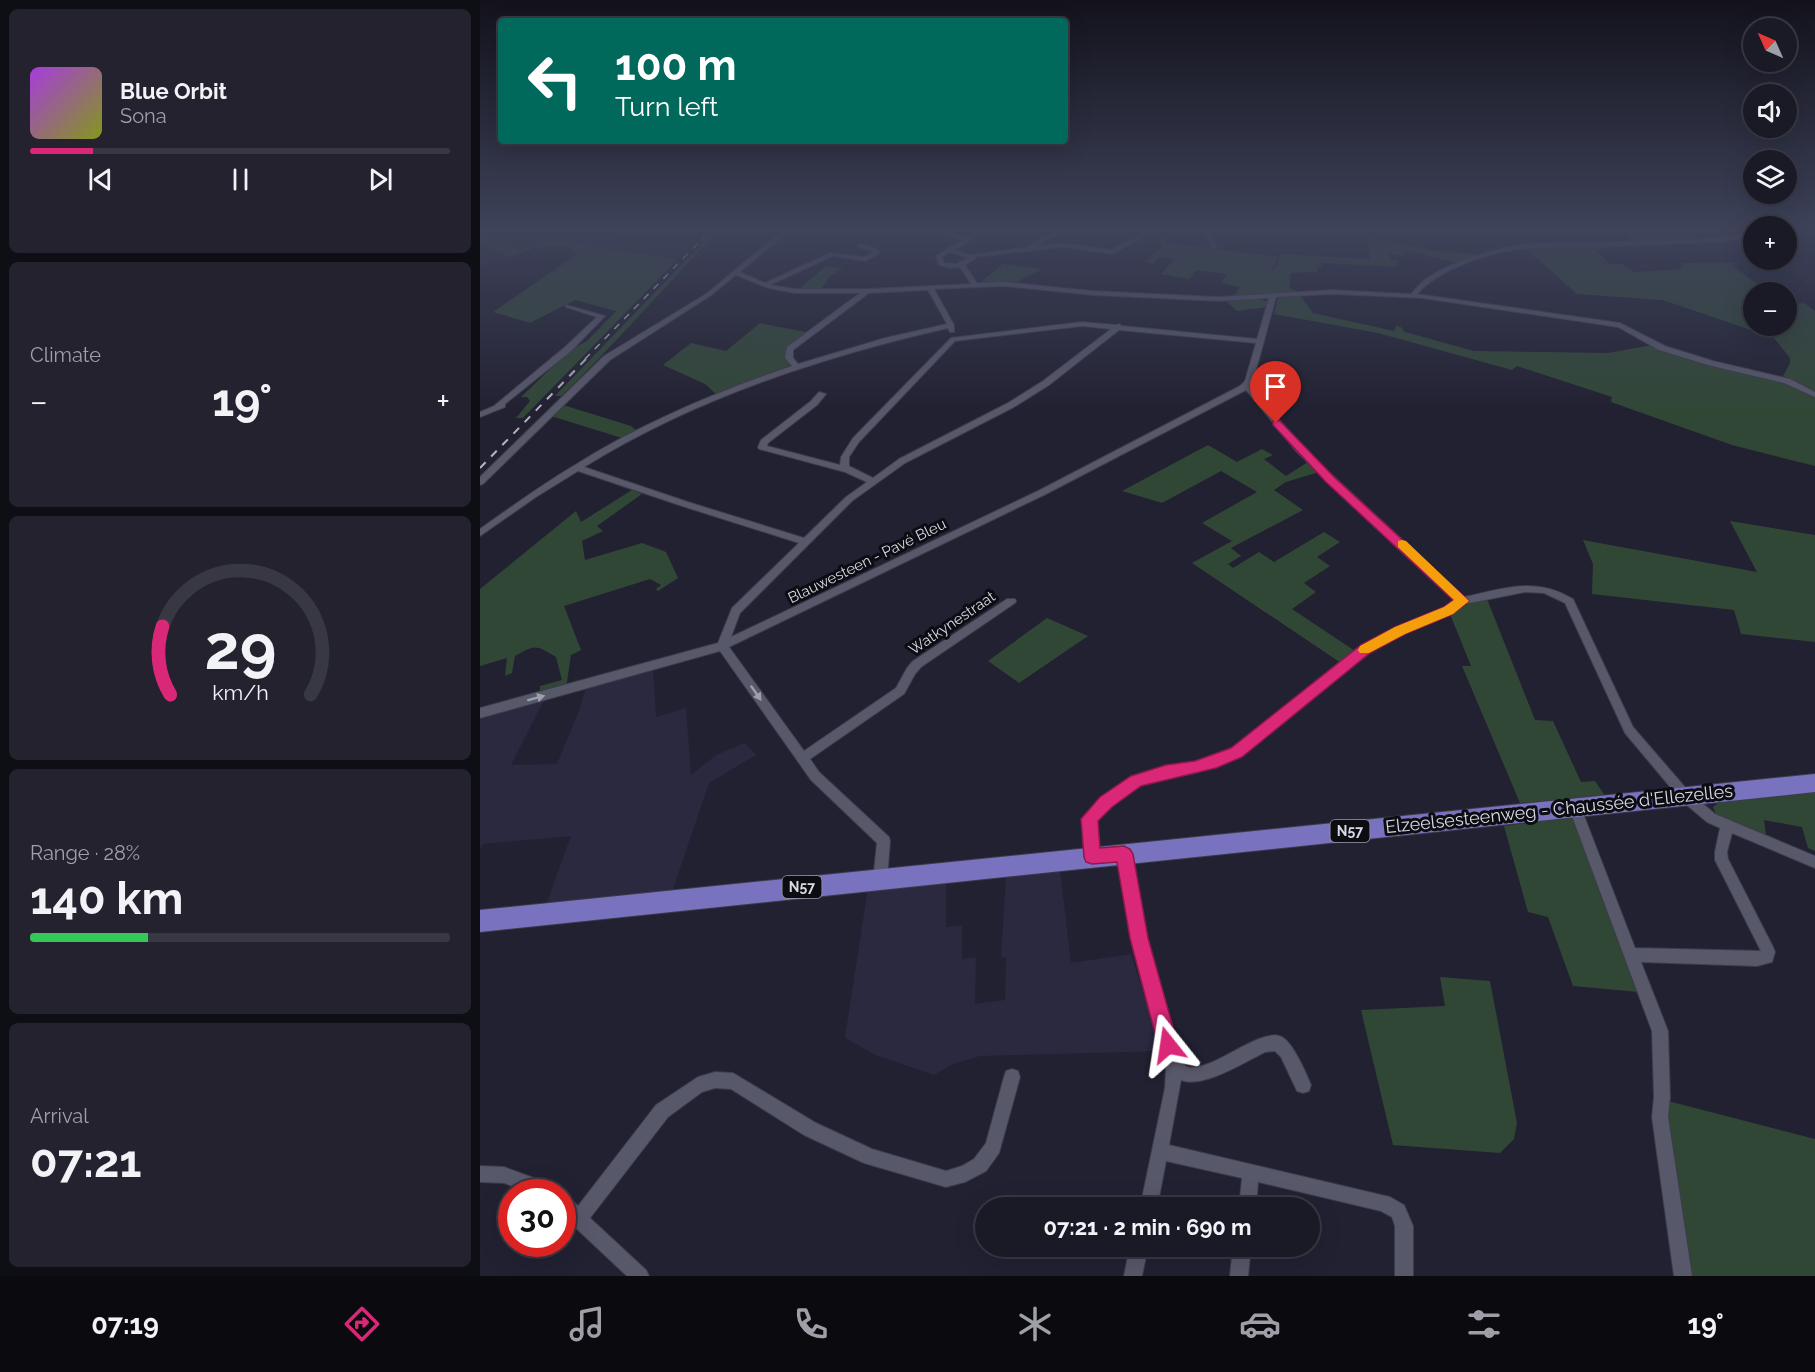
<!DOCTYPE html>
<html lang="en">
<head>
<meta charset="utf-8">
<style>
	:root { --surface:#1a1926; --page:#23222e; --text:#f1f3f6; --muted:#9fa0a7; --line:#383843; --accent:#db2777 }
	body { margin:0; font-family:Raleway,sans-serif; background:var(--page); color:var(--text); height:100vh; display:flex; flex-direction:column; font-size:22px; white-space:nowrap }
	* { box-sizing:border-box; margin:0 }
	p { font-size:20px; color:var(--muted) }
	.icon { flex:none; width:33px; height:33px; fill:none; stroke:currentColor; stroke-width:2; stroke-linecap:round; stroke-linejoin:round }
	.map { position:relative; flex:1; overflow:hidden }
	.details { display:flex; flex-direction:column; gap:9px; padding:9px; background:#0e0e15; width:480px }
	.details>* { flex:none }
	.top-card { position:absolute; left:18px; top:18px; width:570px; height:126px; border-radius:6px; box-shadow:0 6px 24px #0002,0 0 0 2px var(--line); background:#00695c; color:#fff; overflow:hidden }
	.needle { width:39px; rotate:315deg }
	.buttons { position:absolute; left:1263px; top:18px; display:grid; gap:12px }
	.buttons a { display:grid; place-items:center; width:54px; height:54px; border-radius:50%; background:var(--surface); box-shadow:0 6px 24px #0002,0 0 0 2px var(--line); font-size:30px }
	.speed { position:absolute; left:18px; top:1179px; display:flex; gap:12px; font-size:30px; font-weight:700; text-align:center }
	.speed>* { display:grid; place-content:center; width:78px; height:78px; border-radius:50%; background:var(--surface); box-shadow:0 6px 24px #0002,0 0 0 2px var(--line); line-height:1 }
	.speed .limit { border:9px solid #d22; background:#fff; color:#111 }
	.pin { position:absolute; display:grid; place-items:center; width:51px; height:51px; color:#fff; margin:-62px -26px; border-radius:50% 50% 50% 0; rotate:-45deg; box-shadow:0 0 6px #0007 }
	.pin .icon { rotate:45deg }
	.me { position:absolute; width:66px; margin:-33px; rotate:345deg; stroke-linejoin:round; filter:drop-shadow(0 0 4px #0008) }
	.turn { display:flex; align-items:center; gap:21px; height:126px; padding:0 18px; font-size:27px }
	.turn .icon { width:78px; height:78px; stroke-width:2.5 }
	.turn b { display:block; font-size:42px; line-height:51px }
	.big { font-size:45px; font-weight:700; line-height:1.1 }
	.details .card { flex:1; display:flex; flex-direction:column; justify-content:center; gap:9px; min-width:0; padding:0 21px; border-radius:9px; background:var(--page) }
	.details .dial { align-items:center; gap:0 }
	.dial svg { height:156px; overflow:visible; fill:none; stroke:var(--line); stroke-width:7; stroke-linecap:round; text-anchor:middle }
	.dial text { fill:var(--text); stroke:none }
	.song { display:flex; align-items:center; gap:18px }
	.cover { width:72px; height:72px; border-radius:9px; background:linear-gradient(135deg,hsl(280 70% 55%),hsl(70 70% 35%)) }
	.played { height:6px; border-radius:3px; background:linear-gradient(90deg,var(--accent) 15%,var(--line) 15%) }
	.keys { display:flex; justify-content:space-around; direction:ltr }
	.heat { display:flex; justify-content:space-between; align-items:center; font-size:33px; direction:ltr }
	.charge { height:9px; border-radius:4px; background:linear-gradient(90deg,#34c759 28%,var(--line) 0) }
	.trip { position:absolute; left:495px; top:1197px; width:345px; height:60px; border-radius:30px; background:var(--surface); box-shadow:0 6px 24px #0002,0 0 0 2px var(--line); font-weight:700; line-height:60px; text-align:center }
	.dock { display:flex; height:96px; justify-content:space-around; align-items:center; background:#0a0a0f; color:var(--muted) }
	.dock .icon { width:42px; height:42px }
	.dock .on { color:var(--accent) }
	.dock b { font-size:27px; color:var(--text) }
	main { display:flex; flex:1; min-height:0 }
	.map>svg:first-child { display:block }
	.built { fill:#2a2940 }
	.green { fill:#314736 }
	.lines { fill:none; stroke-linecap:round; stroke-linejoin:round }
	.minor-casing { stroke:#3d3c4a; stroke-width:2 }
	.primary-casing { stroke:#3d3c4a; stroke-width:2 }
	.minor { fill:#58586b; fill-rule:evenodd }
	.primary { fill:#7972be; fill-rule:evenodd }
	.rail-far1 { stroke:#b6b6c3; stroke-width:1.5; stroke-dasharray:7 7; stroke-linecap:butt }
	.rail { stroke:#b6b6c3; stroke-width:2; stroke-dasharray:8 8; stroke-linecap:butt }
	.oneway { fill:#9e9fae }
	.route { fill:#db2777; stroke:#8e194d; stroke-width:1.5 }
	.slow { fill:#f59e0b }
	.labels { text-anchor:middle; stroke-width:6; stroke-linejoin:round; paint-order:stroke }
	.shield { fill:#0c0c13; stroke:#9b9ca5; stroke-width:1.5 }
	.shield-label { font-size:14px; font-weight:bold; fill:#d8d9e4 }
	.street-label { font-size:15px; fill:#d8d9e4; stroke:#0c0c13 }
	.near-street-label { font-size:18px; fill:#d8d9e4; stroke:#0c0c13 }
</style>
</head>
<body>
<main>
<section class="details">
<div class="card">
<div class="song"><i class="cover"></i><div><b>Blue Orbit</b><p>Sona</p></div></div>
<div class="played"></div>
<div class="keys"><svg class="icon" aria-label="previous" viewBox="0 0 24 24"><path d="M18 5L8 12l10 7zM5 5v14"/></svg><svg class="icon" aria-label="pause" viewBox="0 0 24 24"><path d="M8 5v14M16 5v14"/></svg><svg class="icon" aria-label="next" viewBox="0 0 24 24"><path d="M6 5l10 7-10 7zM19 5v14"/></svg></div>
</div>
<div class="card"><p>Climate</p>
<div class="heat"><a>−</a><b class="big">19°</b><a>+</a></div>
</div>
<div class="card dial"><svg viewBox="0 0 100 80">
<path d="M14 69A42 42 0 1 1 86 69"/>
<path d="M14 69A42 42 0 0 1 10 34" stroke="#db2777"/>
<text x="50" y="56" font-size="32" font-weight="700">29</text>
<text x="50" y="72" font-size="11">km/h</text>
</svg></div>
<div class="card"><p>Range · 28%</p><b class="big">140 km</b><div class="charge"></div></div>
<div class="card"><p>Arrival</p><b class="big">07:21</b></div>
</section>
<div class="map">
<svg width="1335" height="1276" viewBox="0 0 1335 1276">
	<rect width="100%" height="100%" fill="#222132"/>
	<g class="built">
		<path d="M 0,232 L 58,232 L 212,246 L 198,259 L 71,240 L 40,250 Z"/>
		<path d="M 0,244 L 29,257 L 0,266 Z"/>
		<path d="M 173,670 L 176,717 L 206,708 L 211,775 L 236,755 L 265,743 L 276,755 L 229,783 L 192,892 L 67,902 L 91,836 L 3,844 L 0,849 L 0,717 L 65,698 L 31,765 L 77,764 L 100,708 L 106,688 Z"/>
		<path d="M 580,870 L 591,963 L 651,954 L 682,1051 L 500,1056 L 473,1064 L 454,1075 L 396,1055 L 365,1038 L 388,888 L 466,882 L 466,927 L 482,925 L 482,959 L 496,957 L 495,1004 L 525,1000 L 526,957 L 521,958 L 526,876 Z"/>
	</g>
	<g class="green">
		<path d="M 233,232 L 238,232 C 184,286 136,344 81,396 L 75,396 Z"/>
		<path d="M 1146,232 L 1209,232 L 1216,240 L 1151,242 Z"/>
		<path d="M 0,233 L 40,250 L 71,240 L 198,259 L 43,418 L 36,418 L 50,401 L 47,397 L 41,397 L 90,350 L 107,341 L 136,311 L 95,300 L 50,323 L 13,312 L 96,255 L 96,252 C 77,237 50,250 29,257 L 0,244 Z"/>
		<path d="M 677,236 L 681,236 L 686,243 L 798,257 L 790,274 L 797,265 L 800,254 L 891,259 L 887,238 L 957,251 L 996,254 L 978,263 L 927,251 L 922,256 L 909,253 L 910,259 L 918,260 L 916,267 L 842,263 L 841,267 L 837,267 L 837,272 L 811,273 L 809,288 L 818,292 L 753,297 L 760,287 L 741,283 L 747,274 L 716,270 L 709,279 L 681,274 L 695,259 L 680,257 L 673,264 L 665,262 L 683,246 Z"/>
		<path d="M 1043,246 L 1118,246 L 1122,250 L 1117,251 L 1129,264 L 1143,264 L 1154,272 L 1199,269 L 1203,263 L 1258,262 L 1252,265 L 1277,284 L 1276,289 L 1279,292 L 1274,292 L 1274,326 L 1306,326 L 1307,305 L 1324,303 L 1335,311 L 1335,392 L 1303,376 L 1310,363 L 1310,358 L 1294,338 L 1183,300 L 1097,294 Z"/>
		<path d="M 523,264 L 562,269 L 535,283 L 498,284 Z"/>
		<path d="M 346,266 L 363,268 L 349,277 L 341,290 L 319,289 Z"/>
		<path d="M 820,295 L 833,313 L 914,331 L 916,326 L 921,327 L 925,332 L 994,351 L 1128,353 L 1172,345 L 1296,379 L 1335,397 L 1335,466 L 1252,445 L 1131,402 L 1132,397 L 1037,366 L 1032,370 L 898,333 L 794,314 L 798,298 Z"/>
		<path d="M 778,299 L 789,302 L 788,307 L 757,311 L 745,300 Z"/>
		<path d="M 280,323 L 330,333 L 305,352 L 312,365 L 236,394 L 225,384 L 183,365 L 211,343 L 246,351 Z"/>
		<path d="M 83,405 L 151,426 L 157,431 L 142,438 L 71,416 Z"/>
		<path d="M 728,445 L 757,462 L 782,449 L 793,455 L 784,459 L 806,476 L 828,462 L 839,472 L 806,482 L 794,490 L 823,510 L 751,548 L 761,556 L 748,564 L 753,568 L 779,552 L 794,562 L 844,532 L 860,542 L 837,557 L 850,566 L 824,583 L 836,592 L 812,609 L 875,651 L 861,663 L 712,563 L 752,541 L 722,523 L 777,492 L 741,471 L 682,503 L 642,491 Z"/>
		<path d="M 152,490 L 162,494 L 117,526 L 123,531 L 102,541 L 105,560 L 162,543 L 186,552 L 198,578 L 178,591 L 176,589 L 181,585 L 170,579 L 84,606 L 101,650 L 91,655 L 86,688 L 60,694 L 60,686 L 82,680 L 76,657 C 56,645 56,644 35,656 L 32,673 L 25,676 L 27,658 L 0,666 L 0,589 L 96,511 L 101,522 Z"/>
		<path d="M 1250,521 L 1335,535 L 1335,642 L 1261,634 L 1254,610 L 1112,594 L 1113,564 L 1103,540 L 1277,572 Z"/>
		<path d="M 1007,599 L 1055,720 L 1073,721 L 1101,782 L 1115,781 L 1125,796 L 1040,803 L 982,666 L 991,666 L 970,614 L 988,604 Z"/>
		<path d="M 567,618 L 608,636 L 539,683 L 508,661 Z"/>
		<path d="M 1335,792 L 1335,851 L 1328,848 L 1322,827 L 1284,820 L 1286,835 L 1236,814 L 1233,807 L 1238,803 L 1250,801 Z"/>
		<path d="M 1092,817 L 1159,992 L 1093,986 L 1068,917 L 1048,912 L 1024,826 Z"/>
		<path d="M 960,977 L 1010,981 L 1037,1123 L 1034,1139 L 1020,1153 L 913,1145 L 881,1010 L 965,1006 Z"/>
		<path d="M 1188,1101 L 1335,1139 L 1335,1276 L 1208,1276 L 1185,1104 Z"/>
	</g>
	<g class="lines">
		<g class="minor-casing">
			<g id="minor">
				<path d="M 183,232 L 190,232 L 184,237 L 181,235 Z"/>
				<path d="M 301,232 L 308,232 L 260,272 L 285,283 L 350,253 L 384,257 L 394,252 L 378,247 L 378,245 L 380,244 L 397,249 L 400,253 L 385,261 L 353,256 L 290,285 L 315,289 L 387,289 L 491,284 L 480,267 L 470,268 L 459,265 L 456,256 L 482,240 L 455,232 L 465,232 L 486,238 L 496,232 L 504,232 L 475,250 L 489,255 L 550,247 L 550,245 L 573,232 L 581,232 L 556,246 L 582,243 L 631,250 L 662,234 L 682,232 L 666,236 L 632,254 L 582,247 L 496,257 L 495,259 L 485,265 L 497,283 L 524,282 L 613,291 L 739,297 L 852,290 L 931,294 L 944,280 L 960,270 L 991,257 L 1026,247 L 1058,243 L 1113,243 L 1239,238 L 1274,232 L 1258,239 L 1239,242 C 1199,244 1159,245 1119,247 C 1065,248 1031,243 979,266 C 963,273 949,281 937,294 L 1140,323 L 1185,346 L 1233,361 L 1310,379 L 1335,392 L 1335,397 L 1304,383 L 1228,365 L 1179,350 L 1138,327 L 942,298 L 852,294 L 796,297 L 773,381 L 770,385 L 823,448 L 984,597 C 1024,589 1054,576 1093,599 L 1153,727 L 1210,793 L 1235,814 L 1335,856 L 1335,868 L 1252,833 L 1247,852 L 1248,859 L 1293,947 L 1295,952 L 1292,962 L 1277,966 L 1161,962 L 1188,1031 L 1190,1097 L 1188,1117 L 1212,1276 L 1194,1276 L 1172,1117 L 1174,1097 L 1172,1031 L 1089,808 L 1091,804 L 1095,803 L 1099,804 L 1101,808 L 1155,948 L 1281,951 L 1235,860 L 1235,852 L 1240,828 L 1227,822 L 1202,801 L 1145,733 L 1085,603 L 1064,593 L 1045,592 L 985,604 L 972,614 L 924,634 L 890,652 L 761,755 L 715,773 L 686,777 L 661,784 L 630,806 L 615,821 L 619,857 L 617,861 L 612,863 L 607,861 L 605,857 L 603,819 L 622,798 L 653,776 L 686,767 L 714,763 L 753,749 L 882,646 L 916,628 L 964,608 L 975,601 L 817,452 L 766,390 L 564,495 L 249,647 L 324,751 L 416,688 L 427,668 L 433,661 L 527,599 L 535,599 L 536,601 L 535,603 L 441,667 L 435,674 L 424,694 L 330,759 L 339,772 L 409,837 L 410,841 L 407,880 L 405,884 L 400,886 L 395,884 L 393,880 L 397,843 L 331,780 L 240,651 L 0,718 L 0,708 L 238,643 L 252,608 L 319,543 L 202,506 L 98,471 L 56,497 L 0,536 L 0,529 C 31,507 63,484 95,465 C 162,423 238,391 312,366 L 305,358 L 307,347 L 380,293 L 315,293 L 288,288 L 256,275 L 230,296 L 130,360 L 3,484 L 0,485 L 0,477 L 124,356 L 226,294 ZM 470,252 L 488,258 L 477,264 L 464,263 L 462,257 ZM 524,286 L 613,295 L 739,301 L 789,298 L 777,339 L 642,326 L 639,324 L 636,325 L 602,322 L 471,338 L 373,438 L 361,457 L 360,465 L 287,446 L 288,443 L 337,405 L 346,394 L 339,392 L 331,401 L 281,440 L 278,447 L 279,449 L 365,472 L 387,482 L 366,497 L 324,538 L 208,502 L 104,467 C 215,398 342,357 468,328 L 470,332 L 474,332 L 474,325 L 454,289 ZM 448,290 L 467,324 L 405,338 L 318,364 L 313,358 L 313,350 L 389,293 ZM 602,326 L 631,329 L 563,381 L 528,403 L 419,459 L 393,478 L 369,466 L 369,457 L 379,442 L 475,341 ZM 639,330 L 776,343 L 765,381 L 760,386 L 558,491 L 251,637 L 260,613 L 372,501 L 425,463 L 534,407 L 569,385 Z"/>
				<path d="M 724,232 L 730,232 L 737,248 L 733,248 Z"/>
				<path d="M 86,305 L 125,316 L 91,351 L 25,404 L 25,407 L 0,417 L 0,412 L 14,406 L 85,347 L 117,317 L 86,307 Z"/>
				<path d="M 644,848 L 649,850 L 651,854 L 666,938 L 700,1062 C 703,1064 705,1066 708,1067 C 731,1073 781,1026 802,1037 C 813,1043 826,1073 831,1085 L 829,1091 L 823,1093 L 817,1091 L 801,1057 L 795,1051 L 785,1052 C 765,1062 722,1089 701,1080 L 689,1145 L 910,1197 L 924,1205 L 933,1226 L 933,1276 L 915,1276 L 915,1226 L 912,1217 L 901,1211 L 778,1182 L 776,1208 L 759,1208 L 762,1178 L 686,1161 L 677,1208 L 660,1208 L 685,1088 L 686,1067 L 652,938 L 637,854 L 639,850 Z"/>
				<path d="M 532,1069 L 538,1071 L 540,1077 L 519,1153 L 506,1171 L 485,1182 L 466,1187 L 384,1163 L 324,1135 L 251,1089 L 235,1088 L 222,1092 L 188,1117 L 110,1218 L 166,1270 L 169,1276 L 147,1276 L 82,1215 L 82,1195 L 88,1197 L 98,1206 L 176,1105 L 218,1077 L 235,1072 L 253,1073 L 336,1123 L 392,1149 L 466,1171 L 482,1166 L 494,1159 L 506,1143 L 524,1077 L 526,1071 Z"/>
				<path d="M 0,1166 L 24,1167 L 76,1186 L 78,1192 L 49,1192 L 24,1183 L 0,1182 Z"/>
				<path d="M 650,1246 L 668,1246 L 662,1276 L 644,1276 Z"/>
				<path d="M 753,1246 L 771,1246 L 768,1276 L 750,1276 Z"/>
			</g>
		</g>
		<g class="primary-casing">
			<path id="primary" d="M 1335,774 L 1335,792 L 0,932 L 0,910 Z"/>
		</g>
		<use href="#minor" class="minor"/>
		<use href="#primary" class="primary"/>
		<path class="rail-far1" d="M 105,359 L 229,232"/>
		<path class="rail" d="M 0,468 L 107,358"/>
	</g>
	<defs><path id="oneway-solid" d="M-6-.8H1V-3.2L6.5 0L1 3.2V.8H-6Z" transform="scale(1.5)"/></defs>
	<g class="oneway">
		<use href="#oneway-solid" transform="translate(276 693) rotate(55)"/>
		<use href="#oneway-solid" transform="translate(56 698) rotate(-15)"/>
	</g>
	<linearGradient id="sky" x2="0" y2="1"><stop stop-color="#13121c"/><stop offset="0.56" stop-color="#3e435a"/><stop offset="1" stop-color="#3e435a" stop-opacity="0"/></linearGradient>
	<rect width="1335" height="411" fill="url(#sky)"/>
	<path class="route" d="M 796,420 L 800,421 L 854,477 L 989,601 L 973,614 L 925,634 L 890,653 L 762,757 L 736,768 L 661,786 L 632,807 L 618,821 L 620,848 L 644,846 L 650,849 L 653,854 L 668,938 L 698,1045 L 695,1052 L 688,1054 L 681,1052 L 678,1045 L 650,938 L 637,862 L 612,864 L 606,862 L 604,857 L 601,819 L 620,797 L 651,776 L 686,765 L 715,761 L 751,748 L 881,645 L 915,627 L 964,607 L 973,600 L 846,482 L 793,425 L 793,421 Z"/>
	<path class="slow" d="M 922,540 L 926,541 L 989,601 L 973,614 L 925,634 L 889,653 L 880,653 L 878,650 L 880,646 L 915,627 L 964,607 L 974,600 L 918,547 L 918,541 Z"/>
	<g class="labels">
		<g class="shield">
			<rect x="850.5" y="820" width="39" height="22" rx="4.5"/>
			<rect x="302.5" y="876" width="39" height="22" rx="4.5"/>
		</g>
		<g class="shield-label">
			<text x="870" y="836">N57</text>
			<text x="322" y="892">N57</text>
		</g>
		<g class="street-label">
			<text transform="translate(387 561) rotate(-26)" y="5">Blauwesteen - Pavé Bleu</text>
			<text transform="translate(472 623) rotate(-34)" y="5">Watkynestraat</text>
		</g>
		<g class="near-street-label">
			<text transform="translate(1079 809) rotate(-6)" y="6">Elzeelsesteenweg - Chaussée d'Ellezelles</text>
		</g>
	</g>
</svg>
<div class="buttons">
<a><svg class="needle" viewBox="-14 -14 28 28"><path d="M0-13l5 13h-10z" fill="#e53935"/><path d="M0 13l5-13h-10z" fill="#9fa0a7"/></svg></a>
<a><svg class="icon" aria-label="sound" viewBox="0 0 24 24"><path d="M4 9h4l5-4v14l-5-4H4zM17 9q2 3 0 6"/></svg></a>
<a><svg class="icon" aria-label="layers" viewBox="0 0 24 24"><path d="M12 4l9 5-9 5-9-5zM3 14l9 5 9-5"/></svg></a>
<a>+</a>
<a>−</a>
</div>
<div class="speed"><div class="limit">30</div></div>
<div class="pin" style="left:796px;top:423px;background:#d93025"><svg class="icon" aria-label="arrive" viewBox="0 0 24 24"><path d="M6 21V4h12l-3 4 3 4H6"/></svg></div>
<svg class="me" style="left:688px;top:1045px" viewBox="-20 -20 40 40"><path d="M0-17L14 15 0 8-14 15z" fill="#db2777" stroke="#fff" stroke-width="4"/></svg>
<div class="trip">07:21 · 2 min · 690 m</div>
<div class="top-card">
<div class="turn"><svg class="icon" aria-label="left" viewBox="0 0 24 24"><path d="M17 20v-9H6M10 6l-5 5 5 5"/></svg><div><b>100 m</b>Turn left</div></div>
</div>
</div>
</main>
<nav class="dock">
<b>07:19</b>
<svg class="icon on" aria-label="directions" viewBox="0 0 24 24"><path d="M12 3l9 9-9 9-9-9zM9 14v-3h6M13 9l2 2-2 2"/></svg>
<svg class="icon" aria-label="music" viewBox="0 0 24 24"><path d="M9 18V5l10-2v13"/><circle cx="6" cy="18" r="3"/><circle cx="16" cy="16" r="3"/></svg>
<svg class="icon" aria-label="phone" viewBox="0 0 24 24"><path d="M5 4h4l2 5-3 2q2 4 5 5l2-3 5 2v4C11 20 4 13 5 4z"/></svg>
<svg class="icon" aria-label="climate" viewBox="0 0 24 24"><path d="M12 3v18M4 7l16 10M4 17L20 7"/></svg>
<svg class="icon" aria-label="car" viewBox="0 0 24 24"><path d="M5 17H2v-5l4-1 3-4h7l3 4 3 1v5h-3M9 17h6M6 11h13"/><circle cx="7" cy="17" r="2"/><circle cx="17" cy="17" r="2"/></svg>
<svg class="icon" aria-label="filters" viewBox="0 0 24 24"><path d="M4 7h16M4 17h16"/><circle cx="9" cy="7" r="2"/><circle cx="15" cy="17" r="2"/></svg>
<b>19°</b>
</nav>
</body>
</html>
